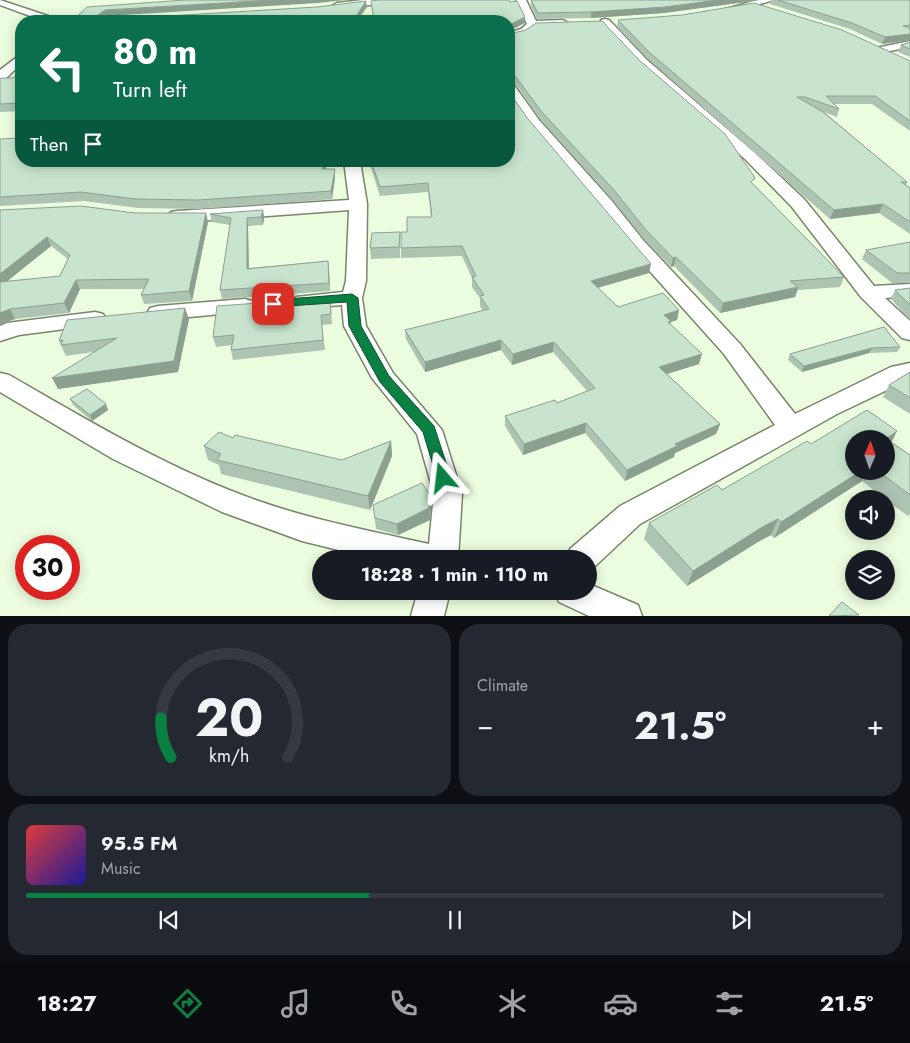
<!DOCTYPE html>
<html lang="en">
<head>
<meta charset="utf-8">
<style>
	:root { --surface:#171b24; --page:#242831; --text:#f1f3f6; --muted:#9ea1a6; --line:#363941; --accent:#0b8043 }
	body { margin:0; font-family:Jost,sans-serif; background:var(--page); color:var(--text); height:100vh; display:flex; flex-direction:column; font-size:19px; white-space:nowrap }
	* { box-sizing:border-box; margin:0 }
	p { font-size:16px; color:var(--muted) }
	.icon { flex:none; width:28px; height:28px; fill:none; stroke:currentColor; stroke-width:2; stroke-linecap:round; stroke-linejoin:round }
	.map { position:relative; height:616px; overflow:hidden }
	.details { display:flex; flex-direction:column; gap:8px; padding:8px; background:#0d0f14; flex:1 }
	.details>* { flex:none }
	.hud { position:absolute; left:15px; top:15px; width:500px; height:152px; border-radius:20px; box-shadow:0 2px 12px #0003; background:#0b6e4f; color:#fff; overflow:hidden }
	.needle { width:32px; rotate:2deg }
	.controls { position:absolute; left:845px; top:430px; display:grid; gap:10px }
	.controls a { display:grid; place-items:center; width:50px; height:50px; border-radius:50%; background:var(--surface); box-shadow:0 2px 12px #0003; font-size:25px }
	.speed { position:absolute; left:15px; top:535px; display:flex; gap:10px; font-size:25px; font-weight:700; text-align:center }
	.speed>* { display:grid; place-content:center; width:65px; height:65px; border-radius:50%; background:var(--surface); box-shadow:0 2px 12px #0003; line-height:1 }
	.speed .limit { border:8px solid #d22; background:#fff; color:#111 }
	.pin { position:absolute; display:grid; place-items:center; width:42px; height:42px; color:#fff; margin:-21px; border-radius:10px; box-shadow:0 2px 8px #0006 }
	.me { position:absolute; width:55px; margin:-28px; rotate:343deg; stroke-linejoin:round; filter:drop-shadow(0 0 4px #0008) }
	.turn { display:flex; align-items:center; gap:18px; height:105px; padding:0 15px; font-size:22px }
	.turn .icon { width:65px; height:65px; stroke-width:2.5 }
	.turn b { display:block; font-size:35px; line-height:42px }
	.then { display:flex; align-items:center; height:48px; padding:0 15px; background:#0003; gap:10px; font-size:19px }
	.big { font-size:38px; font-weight:700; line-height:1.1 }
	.details .widget { flex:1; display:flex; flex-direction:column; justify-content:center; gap:8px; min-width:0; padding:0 18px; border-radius:20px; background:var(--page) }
	.details .dial { align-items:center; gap:0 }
	.dial svg { height:130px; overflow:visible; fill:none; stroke:var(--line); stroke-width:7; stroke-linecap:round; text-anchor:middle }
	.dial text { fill:var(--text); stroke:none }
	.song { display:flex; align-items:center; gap:15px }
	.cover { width:60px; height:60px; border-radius:8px; background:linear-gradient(135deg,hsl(0 70% 55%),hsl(240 70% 35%)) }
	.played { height:5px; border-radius:2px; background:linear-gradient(90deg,var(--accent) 40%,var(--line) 40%) }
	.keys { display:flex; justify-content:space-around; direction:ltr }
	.heat { display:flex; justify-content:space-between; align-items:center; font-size:28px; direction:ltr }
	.details .tiles { flex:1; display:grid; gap:8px; grid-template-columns:1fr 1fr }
	.widget:last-child { grid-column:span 2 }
	.trip { position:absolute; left:312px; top:550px; width:285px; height:50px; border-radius:25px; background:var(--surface); box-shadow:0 2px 12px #0003; font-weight:700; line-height:50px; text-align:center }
	.menu { display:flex; height:80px; justify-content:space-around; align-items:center; background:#090b0e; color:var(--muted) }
	.menu .icon { width:35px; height:35px }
	.menu .selected { color:var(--accent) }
	.menu b { font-size:22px; color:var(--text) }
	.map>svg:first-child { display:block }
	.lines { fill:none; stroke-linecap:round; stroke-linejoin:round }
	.minor-casing { stroke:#78866c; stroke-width:3 }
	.minor { fill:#fff; fill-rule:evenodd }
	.wall { fill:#acc4b1; fill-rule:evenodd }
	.shaded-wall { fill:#8ca090 }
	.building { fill:#c8e4ce; stroke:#8ca090 }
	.route { fill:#0b8043; stroke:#07532c }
</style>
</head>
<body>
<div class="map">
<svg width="910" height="616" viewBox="0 0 910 616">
	<rect width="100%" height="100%" fill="#ecfcde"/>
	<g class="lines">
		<g class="minor-casing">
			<g id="minor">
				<path d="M 0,0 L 57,19 L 58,21 L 44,21 L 0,5 Z"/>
				<path d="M 363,0 L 392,0 L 387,3 L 337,9 L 332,6 L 337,3 Z"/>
				<path d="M 516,0 L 526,0 L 536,21 L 563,20 L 568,23 L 563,26 L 535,27 L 525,35 L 509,39 L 509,33 L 521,29 L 527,24 Z"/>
				<path d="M 757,0 L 774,0 L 728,13 L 723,10 Z"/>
				<path d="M 605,19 L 609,20 L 647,60 L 755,153 L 804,199 L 874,286 L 910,284 L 910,296 L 885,298 L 910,321 L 910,340 L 902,338 L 861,297 L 792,207 L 745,159 L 639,66 L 601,24 L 601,20 Z"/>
				<path d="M 910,41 L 910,47 L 880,53 L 874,50 L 876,48 Z"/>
				<path d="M 21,54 L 21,64 L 4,80 L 0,81 L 0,70 Z"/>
				<path d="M 509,84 L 514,85 L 539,120 L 611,200 L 643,240 L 740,344 L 795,414 L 891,367 L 910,363 L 910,379 L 837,414 L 640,524 L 592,569 L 589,570 L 589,559 L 566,559 L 570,549 L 620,506 L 775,425 L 724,354 L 629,248 L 599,208 L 529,126 L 509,97 Z"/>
				<path d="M 344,161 L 360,161 L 367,204 L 366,281 L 362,298 L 366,326 L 393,373 L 442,430 L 462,494 L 458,559 L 375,559 L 302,541 L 222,512 L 113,459 L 0,392 L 0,373 L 9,375 C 84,418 160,464 242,495 C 302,518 366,530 429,544 L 434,494 L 417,434 L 372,378 L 344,326 L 342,305 L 303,308 L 296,307 L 292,302 L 296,297 L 343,292 L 346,281 L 349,210 L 200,221 L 171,220 L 168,216 L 171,212 L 177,211 L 349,200 Z"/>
				<path d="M 245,299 L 252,301 L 256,306 L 252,311 L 158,320 L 150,318 L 147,313 L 150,308 L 158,306 Z"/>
				<path d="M 95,312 L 103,314 L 106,319 L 103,324 L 19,335 L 0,341 L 0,326 L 7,323 Z"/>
				<path d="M 589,584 L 638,605 L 642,616 L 589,616 L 559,602 L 554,591 L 589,591 Z"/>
				<path d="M 418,591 L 450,591 L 444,616 L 411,616 Z"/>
			</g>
		</g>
		<use href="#minor" class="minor"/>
	</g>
	<g class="wall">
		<path d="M 531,0 L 760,0 L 664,13 L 591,18 L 537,19 L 531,6 Z"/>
		<path d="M 771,0 L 910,0 L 910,40 L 882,44 L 850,29 L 770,4 Z"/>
		<path d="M 618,20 L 910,61 L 910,131 L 872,104 L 834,104 L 839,109 L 837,117 L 824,112 L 907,182 L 906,185 L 910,188 L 910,234 L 879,213 L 830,219 L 648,59 L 617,27 Z"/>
		<path d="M 509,34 L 753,184 L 844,277 L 840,287 L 798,290 L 795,297 L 720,313 L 674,266 L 671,267 L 644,239 L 612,199 L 540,119 L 516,84 L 509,83 Z"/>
		<path d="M 910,42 L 910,57 L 898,52 L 901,45 Z"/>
		<path d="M 21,71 L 21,111 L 0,112 L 0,79 L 13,78 Z"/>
		<path d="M 528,119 L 649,273 L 598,288 L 618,307 L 679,310 L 677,320 L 671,322 L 670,324 L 699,364 L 667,374 L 720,424 L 716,434 L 675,453 L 674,457 L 625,481 L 585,433 L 523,455 L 505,426 L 505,416 L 557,403 L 587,391 L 553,352 L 512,365 L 501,350 L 425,372 L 406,339 L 405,330 L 483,311 L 480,306 L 480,298 L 472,287 L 472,278 L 462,256 L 401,258 L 401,248 L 407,232 L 431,217 L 428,192 L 380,196 L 369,162 L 367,163 L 366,161 L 509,161 Z"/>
		<path d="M 0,139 L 21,161 L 328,161 L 326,169 L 335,178 L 332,199 L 200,209 L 138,208 L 84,201 L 0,206 Z"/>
		<path d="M 0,210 L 135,213 L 206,213 L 208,222 L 192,301 L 144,304 L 141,295 L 144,289 L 80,289 L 69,313 L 15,319 L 0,324 ZM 51,246 L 68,259 L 60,276 L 7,281 Z"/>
		<path d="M 263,210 L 264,218 L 263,225 L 248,226 L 249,268 L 328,261 L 330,291 L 222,299 L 220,290 L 230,225 L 212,222 L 210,214 Z"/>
		<path d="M 400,242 L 400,258 L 371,259 L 370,248 Z"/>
		<path d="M 910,242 L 910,283 L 892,283 L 862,259 L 866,250 Z"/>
		<path d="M 910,288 L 910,320 L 891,299 L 895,290 Z"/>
		<path d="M 330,298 L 332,324 L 322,325 L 325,350 L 233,360 L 231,350 L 232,345 L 216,347 L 213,337 Z"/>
		<path d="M 189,319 L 178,372 L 58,389 L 93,352 L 66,356 L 59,341 Z"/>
		<path d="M 884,327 L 900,347 L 897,352 L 869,353 L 802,372 L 788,360 L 790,354 Z"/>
		<path d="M 910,372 L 910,414 L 883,397 L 889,385 Z"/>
		<path d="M 70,399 L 108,410 L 92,421 L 73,405 Z"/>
		<path d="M 897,431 L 891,442 L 910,455 L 910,514 L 908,516 L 886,500 L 886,499 L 885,499 L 862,481 L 774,538 L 771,535 L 758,542 L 687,586 L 644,539 L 649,523 L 722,490 L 811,444 ZM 886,439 L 886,471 L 854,471 Z"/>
		<path d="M 233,438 L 342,460 L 391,441 L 392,456 L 370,510 L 221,474 L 219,465 L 208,460 L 204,446 Z"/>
		<path d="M 430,495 L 431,506 L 430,520 L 398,535 L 376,529 L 373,505 Z"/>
	</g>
	<g class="shaded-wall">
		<path d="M 273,0 L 345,0 L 318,3 L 107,16 L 100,21 L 98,15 L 105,10 Z"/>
		<path d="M 718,0 L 760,0 L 664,13 L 591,18 L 591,12 Z"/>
		<path d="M 366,1 L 367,7 L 357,21 L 353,21 Z"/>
		<path d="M 525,17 L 525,23 L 509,31 L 509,25 Z"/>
		<path d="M 910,34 L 910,40 L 882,44 L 885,37 Z"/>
		<path d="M 324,161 L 328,161 L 323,178 L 322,169 Z"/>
		<path d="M 335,169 L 335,178 L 332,199 L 331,191 Z"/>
		<path d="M 883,204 L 879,213 L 830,219 L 834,210 Z"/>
		<path d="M 263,210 L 264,218 L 263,225 L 261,217 Z"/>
		<path d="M 206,213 L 208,222 L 192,301 L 189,291 Z"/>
		<path d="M 247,218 L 248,226 L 249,277 L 247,269 Z"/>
		<path d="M 47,237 L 51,246 L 0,287 L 0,274 Z"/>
		<path d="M 676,257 L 674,266 L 671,267 L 673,258 Z"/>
		<path d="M 328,261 L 329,269 L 330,291 L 329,283 Z"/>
		<path d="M 651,264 L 649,273 L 589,290 L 591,281 Z"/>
		<path d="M 76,280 L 80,289 L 69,313 L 64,303 Z"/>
		<path d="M 798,287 L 795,297 L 720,313 L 723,303 Z"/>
		<path d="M 185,308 L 189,319 L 178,372 L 58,389 L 52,378 Z"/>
		<path d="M 10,309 L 15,319 L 0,324 L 0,313 Z"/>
		<path d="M 679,310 L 677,320 L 671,322 L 668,331 L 664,315 Z"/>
		<path d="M 501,340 L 501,350 L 425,372 L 425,362 Z"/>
		<path d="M 554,342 L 553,352 L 512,365 L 513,354 Z"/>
		<path d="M 872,348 L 869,353 L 802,372 L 804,366 Z"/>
		<path d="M 702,354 L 699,364 L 657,377 L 659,367 Z"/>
		<path d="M 106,404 L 108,410 L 92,421 L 90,415 Z"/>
		<path d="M 586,423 L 585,433 L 523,455 L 524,444 Z"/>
		<path d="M 720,424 L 716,434 L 675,453 L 674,457 L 625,481 L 627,470 L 675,444 Z"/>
		<path d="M 897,431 L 889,447 L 886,439 Z"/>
		<path d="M 391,441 L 392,456 L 370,510 L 368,496 Z"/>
		<path d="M 861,471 L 867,471 L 862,481 L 774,538 L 781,522 Z"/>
		<path d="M 430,495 L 431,506 L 430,520 L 398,535 L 397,524 Z"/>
		<path d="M 778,519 L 771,535 L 758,542 L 687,586 L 693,571 L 764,526 Z"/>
	</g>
	<g class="building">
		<path d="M 185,0 L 273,0 L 105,10 L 98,15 L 100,17 L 151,17 L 317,7 L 366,1 L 353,21 L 72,21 L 87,7 Z"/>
		<path d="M 378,0 L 509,0 L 510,2 L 517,1 L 525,17 L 509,25 L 509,21 L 374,21 L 371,1 Z"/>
		<path d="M 531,0 L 718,0 L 665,7 L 591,12 L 538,13 Z"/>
		<path d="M 778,0 L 910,0 L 910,25 L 903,26 L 910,28 L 910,34 L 885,37 L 852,23 Z"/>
		<path d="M 754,3 L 842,30 L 910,61 L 910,121 L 875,96 L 826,96 L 839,109 L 805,97 L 797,97 L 823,112 L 907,182 L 901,182 L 910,188 L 910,222 L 883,204 L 834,210 L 649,52 L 618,20 L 682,15 Z"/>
		<path d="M 602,21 L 639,60 L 725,134 L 755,178 L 751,182 L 844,277 L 790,281 L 798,287 L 723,303 L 676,257 L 673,258 L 646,230 L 614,190 L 541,111 L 516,77 L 509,75 L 509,34 L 526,30 L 536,23 Z"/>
		<path d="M 910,42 L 910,49 L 901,45 Z"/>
		<path d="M 21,71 L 21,103 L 0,104 L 0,79 L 1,78 L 13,78 Z"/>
		<path d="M 509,92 L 528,119 L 651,264 L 591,281 L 618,307 L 663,293 L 679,310 L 664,315 L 671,321 L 668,322 L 702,354 L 659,367 L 720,424 L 675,444 L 677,446 L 627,470 L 586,423 L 524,444 L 505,416 L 555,400 L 557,403 L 595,388 L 554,342 L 513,354 L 501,340 L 425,362 L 405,330 L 489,309 L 480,296 L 484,295 L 472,277 L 476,276 L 462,246 L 401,248 L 401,232 L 407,232 L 407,217 L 432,217 L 428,183 L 380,187 L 371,161 L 509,161 Z"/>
		<path d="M 21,138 L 21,161 L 324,161 L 322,169 L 335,169 L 331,191 L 198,200 L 135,199 L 81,192 L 0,197 L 0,139 Z"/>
		<path d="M 81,206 L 135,213 L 206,213 L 189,291 L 141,295 L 149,279 L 76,280 L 64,303 L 10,309 L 0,313 L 0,282 L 60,276 L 70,255 L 47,237 L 0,274 L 0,210 Z"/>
		<path d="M 263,210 L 261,217 L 247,218 L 247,269 L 328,261 L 329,283 L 220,290 L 231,218 L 210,214 Z"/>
		<path d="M 400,232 L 399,247 L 370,248 L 372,233 Z"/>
		<path d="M 910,242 L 910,273 L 897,273 L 866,250 Z"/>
		<path d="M 910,288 L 910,305 L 895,290 Z"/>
		<path d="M 330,298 L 331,314 L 321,315 L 323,340 L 231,350 L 234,335 L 213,337 L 217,306 Z"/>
		<path d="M 185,308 L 174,361 L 52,378 L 117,338 L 61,345 L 63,340 L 59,341 L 67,320 Z"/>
		<path d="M 884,327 L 900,347 L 872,348 L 804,366 L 790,354 Z"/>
		<path d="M 910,372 L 910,398 L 889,385 Z"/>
		<path d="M 87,389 L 106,404 L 90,415 L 70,399 Z"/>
		<path d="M 867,410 L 897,431 L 886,439 L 854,439 L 854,471 L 861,471 L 781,522 L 778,519 L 764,526 L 693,571 L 649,523 L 717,485 L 722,490 L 807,441 L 811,444 Z"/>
		<path d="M 219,432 L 233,438 L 235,435 L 342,460 L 391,441 L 368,496 L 217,460 L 221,454 L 204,446 Z"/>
		<path d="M 886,439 L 910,455 L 910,495 L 878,471 L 886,471 Z"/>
		<path d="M 422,483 L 430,495 L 429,508 L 397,524 L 375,518 L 373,505 Z"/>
		<path d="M 842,602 L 859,615 L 829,616 Z"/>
	</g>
	<path class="route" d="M 352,294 L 358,298 L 361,326 L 389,376 L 434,426 L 451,478 L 449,482 L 443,484 L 438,482 L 423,432 L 380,382 L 349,326 L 347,302 L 273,307 L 268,304 L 273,300 Z"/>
</svg>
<div class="controls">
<a><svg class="needle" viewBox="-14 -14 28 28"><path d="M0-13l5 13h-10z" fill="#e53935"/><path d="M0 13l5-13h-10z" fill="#9ea1a6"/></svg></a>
<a><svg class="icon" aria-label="sound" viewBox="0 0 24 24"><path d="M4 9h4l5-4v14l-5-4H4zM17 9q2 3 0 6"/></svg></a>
<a><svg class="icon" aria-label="layers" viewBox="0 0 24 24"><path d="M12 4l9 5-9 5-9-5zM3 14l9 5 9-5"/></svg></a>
</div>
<div class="speed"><div class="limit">30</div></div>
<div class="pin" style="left:273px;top:304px;background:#d93025"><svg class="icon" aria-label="arrive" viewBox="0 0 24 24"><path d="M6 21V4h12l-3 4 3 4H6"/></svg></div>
<svg class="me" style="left:443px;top:478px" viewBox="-20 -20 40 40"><path d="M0-17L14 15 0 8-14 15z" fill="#0b8043" stroke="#fff" stroke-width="4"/></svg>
<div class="trip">18:28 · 1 min · 110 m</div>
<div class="hud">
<div class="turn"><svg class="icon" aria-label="left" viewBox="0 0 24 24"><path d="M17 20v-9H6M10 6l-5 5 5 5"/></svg><div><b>80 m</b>Turn left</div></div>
<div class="then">Then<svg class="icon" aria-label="arrive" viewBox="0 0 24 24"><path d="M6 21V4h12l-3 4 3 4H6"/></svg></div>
</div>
</div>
<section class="details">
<div class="tiles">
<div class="widget dial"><svg viewBox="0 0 100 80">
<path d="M14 69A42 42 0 1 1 86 69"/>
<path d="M14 69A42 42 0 0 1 8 45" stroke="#0b8043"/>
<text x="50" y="56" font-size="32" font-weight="700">20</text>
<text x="50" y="72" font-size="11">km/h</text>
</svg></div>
<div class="widget"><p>Climate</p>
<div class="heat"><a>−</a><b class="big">21.5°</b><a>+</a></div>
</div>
<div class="widget">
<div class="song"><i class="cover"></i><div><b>95.5 FM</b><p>Music</p></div></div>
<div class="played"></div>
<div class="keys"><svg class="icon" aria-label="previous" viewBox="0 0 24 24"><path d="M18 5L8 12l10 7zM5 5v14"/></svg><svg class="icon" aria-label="pause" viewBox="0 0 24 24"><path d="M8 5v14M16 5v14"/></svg><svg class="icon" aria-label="next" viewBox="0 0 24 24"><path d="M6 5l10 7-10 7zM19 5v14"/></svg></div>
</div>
</div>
</section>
<nav class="menu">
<b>18:27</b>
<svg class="icon selected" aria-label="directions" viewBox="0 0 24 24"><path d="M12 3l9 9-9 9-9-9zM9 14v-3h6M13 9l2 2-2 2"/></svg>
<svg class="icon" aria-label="music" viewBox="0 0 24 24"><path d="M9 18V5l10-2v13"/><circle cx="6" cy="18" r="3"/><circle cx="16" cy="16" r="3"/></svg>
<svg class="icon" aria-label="phone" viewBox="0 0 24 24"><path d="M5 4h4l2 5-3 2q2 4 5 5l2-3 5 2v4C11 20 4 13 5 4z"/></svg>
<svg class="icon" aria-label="climate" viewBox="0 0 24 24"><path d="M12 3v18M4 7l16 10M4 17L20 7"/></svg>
<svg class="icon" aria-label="car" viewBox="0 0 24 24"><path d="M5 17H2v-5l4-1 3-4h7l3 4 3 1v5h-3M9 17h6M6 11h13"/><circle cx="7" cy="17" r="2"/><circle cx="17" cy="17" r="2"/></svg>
<svg class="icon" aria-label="filters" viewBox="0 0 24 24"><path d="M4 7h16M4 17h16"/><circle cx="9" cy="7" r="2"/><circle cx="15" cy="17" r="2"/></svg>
<b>21.5°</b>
</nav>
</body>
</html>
